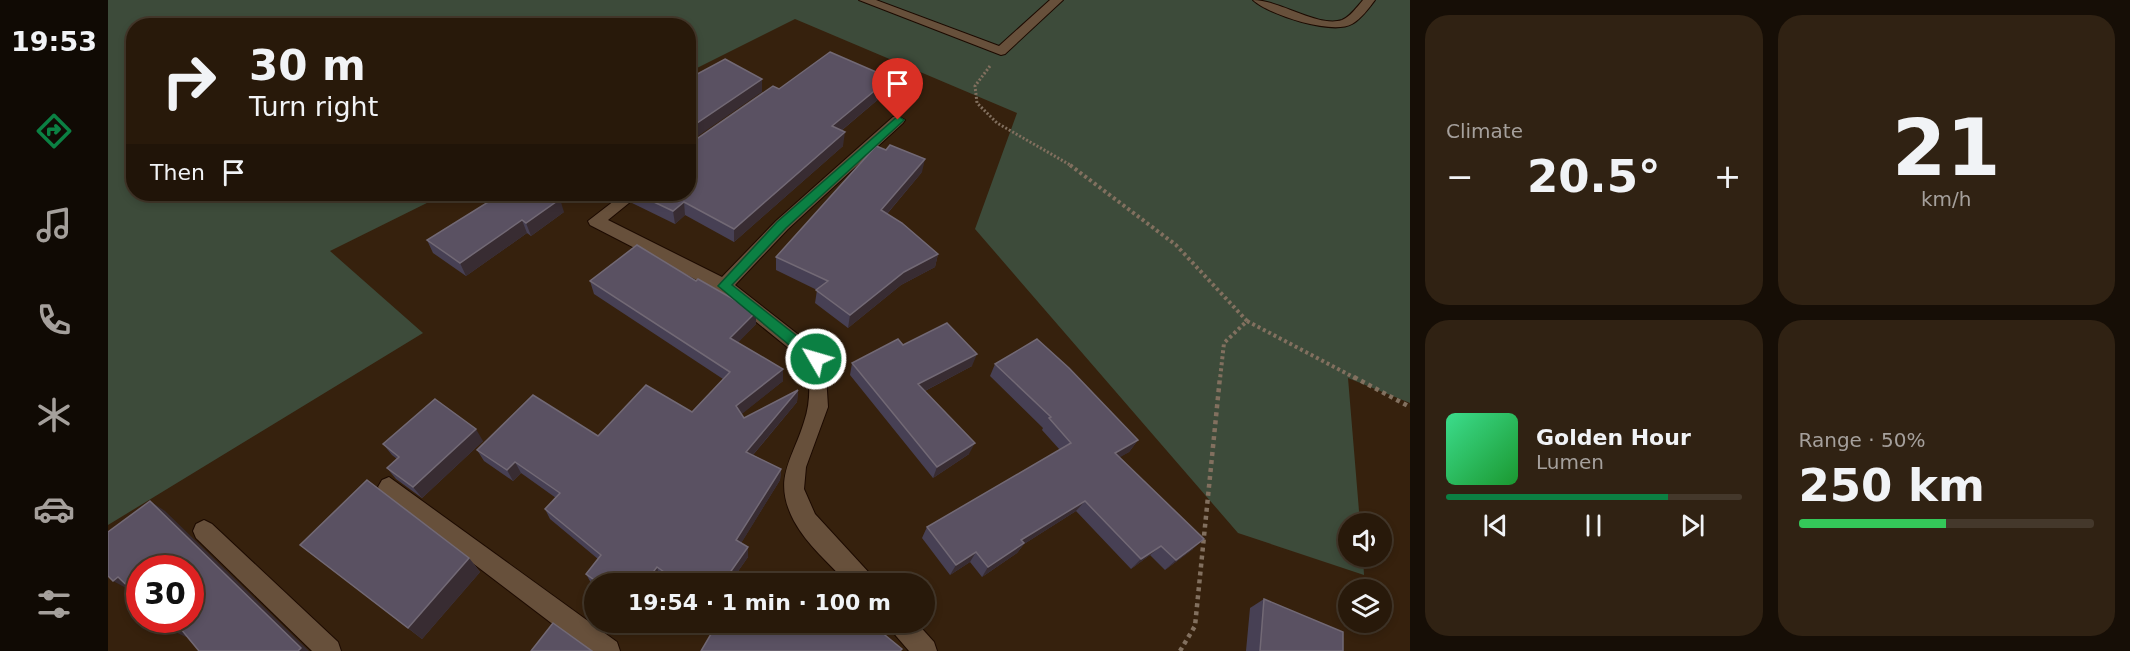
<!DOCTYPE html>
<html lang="en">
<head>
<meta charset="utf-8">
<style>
	:root { --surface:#28190a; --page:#302213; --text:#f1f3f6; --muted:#a5a09c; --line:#44382b; --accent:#0b8043 }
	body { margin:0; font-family:"DejaVu Sans",sans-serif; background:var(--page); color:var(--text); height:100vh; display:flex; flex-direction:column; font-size:22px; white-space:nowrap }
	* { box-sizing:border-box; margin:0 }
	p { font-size:20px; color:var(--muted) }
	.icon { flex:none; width:33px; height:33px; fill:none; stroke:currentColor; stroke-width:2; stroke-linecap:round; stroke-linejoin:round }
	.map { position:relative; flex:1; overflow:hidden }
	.side { display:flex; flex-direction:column; gap:15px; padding:15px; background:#160e06; width:720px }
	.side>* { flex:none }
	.top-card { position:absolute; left:18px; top:18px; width:570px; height:183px; border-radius:24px; box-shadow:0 3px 9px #0003,0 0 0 2px var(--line); background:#28190a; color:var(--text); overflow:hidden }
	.fabs { position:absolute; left:1230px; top:513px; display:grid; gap:12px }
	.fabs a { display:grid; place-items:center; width:54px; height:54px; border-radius:50%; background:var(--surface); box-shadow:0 3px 9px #0003,0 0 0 2px var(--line); font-size:30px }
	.speed { position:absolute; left:18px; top:555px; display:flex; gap:12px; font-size:30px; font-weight:700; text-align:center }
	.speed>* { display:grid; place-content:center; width:78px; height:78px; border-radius:50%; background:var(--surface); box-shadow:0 3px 9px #0003,0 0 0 2px var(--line); line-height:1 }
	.speed .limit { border:9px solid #d22; background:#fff; color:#111 }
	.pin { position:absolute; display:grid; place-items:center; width:51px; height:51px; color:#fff; margin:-62px -26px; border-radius:50% 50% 50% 0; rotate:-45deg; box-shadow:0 0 6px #0007 }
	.pin .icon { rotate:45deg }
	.me { position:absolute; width:66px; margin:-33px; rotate:308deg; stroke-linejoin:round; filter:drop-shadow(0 0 4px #0008) }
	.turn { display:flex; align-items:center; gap:21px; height:126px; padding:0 24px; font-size:27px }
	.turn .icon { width:78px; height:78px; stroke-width:2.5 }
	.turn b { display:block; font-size:42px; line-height:51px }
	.then { display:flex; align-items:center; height:57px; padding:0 24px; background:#0003; gap:12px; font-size:22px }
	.big { font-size:45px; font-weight:700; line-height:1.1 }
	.side .tile { flex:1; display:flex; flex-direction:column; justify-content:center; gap:9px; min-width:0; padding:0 21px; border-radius:24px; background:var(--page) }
	.side .dial { align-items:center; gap:0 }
	.dial b { font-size:78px; line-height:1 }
	.song { display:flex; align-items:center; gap:18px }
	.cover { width:72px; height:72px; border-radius:9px; background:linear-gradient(135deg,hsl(150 70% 55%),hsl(130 70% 35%)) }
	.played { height:6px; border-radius:3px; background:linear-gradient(90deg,var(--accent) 75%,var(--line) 75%) }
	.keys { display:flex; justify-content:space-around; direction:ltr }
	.heat { display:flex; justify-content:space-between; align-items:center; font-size:33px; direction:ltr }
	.charge { height:9px; border-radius:4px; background:linear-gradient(90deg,#34c759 50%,var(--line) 0) }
	.side .tiles { flex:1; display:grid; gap:15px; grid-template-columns:repeat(2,1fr) }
	.trip { position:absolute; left:476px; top:573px; width:351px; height:60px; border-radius:30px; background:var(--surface); box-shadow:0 3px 9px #0003,0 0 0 2px var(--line); font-weight:700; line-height:60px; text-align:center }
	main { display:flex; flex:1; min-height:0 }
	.tab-bar { display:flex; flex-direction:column; width:108px; justify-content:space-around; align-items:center; background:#100a04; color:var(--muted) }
	.tab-bar .icon { width:42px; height:42px }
	.tab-bar .current { color:var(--accent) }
	.tab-bar b { font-size:27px; color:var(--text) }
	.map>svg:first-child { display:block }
	.green { fill:#3d4b3a }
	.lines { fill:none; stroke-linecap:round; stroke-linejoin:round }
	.minor-casing { stroke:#1c0a00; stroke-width:2 }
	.path-far2 { stroke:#82705f; stroke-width:3; stroke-dasharray:2 2; stroke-linecap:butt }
	.path-far1 { stroke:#82705f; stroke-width:4; stroke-dasharray:3 3; stroke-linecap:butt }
	.path { stroke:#82705f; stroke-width:4.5; stroke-dasharray:4 4; stroke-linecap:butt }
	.minor { fill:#67503b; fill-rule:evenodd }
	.wall { fill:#474054 }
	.shaded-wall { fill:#382c32 }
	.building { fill:#5a5162; stroke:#726975; stroke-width:1.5 }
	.route { fill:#0b8043; stroke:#07532c; stroke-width:1.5 }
</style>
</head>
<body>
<main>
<nav class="tab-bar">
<b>19:53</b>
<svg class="icon current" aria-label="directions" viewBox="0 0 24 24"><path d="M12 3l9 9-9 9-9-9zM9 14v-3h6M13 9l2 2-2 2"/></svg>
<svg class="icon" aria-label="music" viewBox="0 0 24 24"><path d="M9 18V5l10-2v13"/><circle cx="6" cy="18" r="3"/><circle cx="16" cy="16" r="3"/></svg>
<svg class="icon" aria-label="phone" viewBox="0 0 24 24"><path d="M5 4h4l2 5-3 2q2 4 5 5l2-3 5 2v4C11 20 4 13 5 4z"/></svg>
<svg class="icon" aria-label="climate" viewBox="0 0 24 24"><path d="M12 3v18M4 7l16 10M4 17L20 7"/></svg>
<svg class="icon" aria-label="car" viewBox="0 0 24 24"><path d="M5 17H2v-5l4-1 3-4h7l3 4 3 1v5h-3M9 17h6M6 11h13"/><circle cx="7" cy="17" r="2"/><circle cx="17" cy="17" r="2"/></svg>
<svg class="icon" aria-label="filters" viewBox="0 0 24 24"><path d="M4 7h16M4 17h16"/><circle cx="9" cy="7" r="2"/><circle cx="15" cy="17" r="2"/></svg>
</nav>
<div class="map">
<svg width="1302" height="651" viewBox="0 0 1302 651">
	<rect width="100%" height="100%" fill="#36210d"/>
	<path class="green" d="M 0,0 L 1302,0 L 1302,403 L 1240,378 L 1252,523 L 1240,524 L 1240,556 L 1255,557 L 1256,575 L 1130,533 L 867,229 L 909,113 L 687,19 L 581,72 L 580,26 L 26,26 L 26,194 L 337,194 L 222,251 L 315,333 L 0,525 Z"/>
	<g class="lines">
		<g class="minor-casing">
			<g id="minor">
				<path d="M 751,0 L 768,0 L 891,46 L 942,0 L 955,0 L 897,54 L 893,55 Z"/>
				<path d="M 1145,0 C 1172,0 1210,28 1234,20 C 1242,17 1249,7 1255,0 L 1267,0 C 1261,8 1253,19 1244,24 C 1224,35 1161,15 1145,0 Z"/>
				<path d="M 790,116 L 797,120 L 795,123 L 680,229 L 627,285 L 715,354 L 717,359 L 720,407 L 698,467 L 696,489 L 707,514 L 764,576 L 767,584 L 740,584 C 722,564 699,545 686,521 C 664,479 684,461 696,422 C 703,402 702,382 699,363 L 610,291 L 482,225 L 480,221 L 515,194 L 532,194 L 500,220 L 614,277 L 668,221 L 785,117 Z"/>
				<path d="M 281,477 L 509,642 L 512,651 L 480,651 L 274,494 L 270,487 L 274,480 Z"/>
				<path d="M 96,520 L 104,524 L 230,642 L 233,651 L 204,651 L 88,538 L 85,531 L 88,524 Z"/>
				<path d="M 779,622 L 808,622 L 826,642 L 829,651 L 801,651 L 783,630 Z"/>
			</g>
		</g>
		<path class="path-far2" d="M 882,66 L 867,86 L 869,103 L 889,123 L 964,166"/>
		<g class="path-far1">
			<path d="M 962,165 L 1068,245 L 1139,321 L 1116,343 L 1112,379"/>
			<path d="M 1139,321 L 1249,379"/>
		</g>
		<g class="path">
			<path d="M 1246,377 L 1302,407"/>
			<path d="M 1072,651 L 1087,626 L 1112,377"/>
		</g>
		<use href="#minor" class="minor"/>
	</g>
	<g class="wall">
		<path d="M 671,89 L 780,91 L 733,131 L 735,146 L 626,242 L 577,215 L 567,224 L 524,203 L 522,194 L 580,194 Z"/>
		<path d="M 814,172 L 779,214 L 830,254 L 827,267 L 793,285 L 740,328 L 707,303 L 709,290 L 668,270 L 668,257 Z"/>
		<path d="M 456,212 L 423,236 L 419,233 L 358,276 L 325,253 L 319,240 Z"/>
		<path d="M 482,281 L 588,281 L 648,312 L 648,324 L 630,342 L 675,381 L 633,414 L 636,418 L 690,390 L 689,402 L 645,455 L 673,469 L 672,480 L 633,543 L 640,547 L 640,557 L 621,584 L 562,584 L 551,576 L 546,584 L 486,584 L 486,586 L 483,583 L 478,574 L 490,559 L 442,519 L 437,509 L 448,498 L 413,473 L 405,481 L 376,461 L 369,450 L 490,436 L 584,412 L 615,379 L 486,294 Z"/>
		<path d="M 795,345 L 864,366 L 817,391 L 861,454 L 825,478 L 742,375 L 744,363 Z"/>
		<path d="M 887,364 L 1030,440 L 1021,452 L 1011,457 L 1085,549 L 1057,570 L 1042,555 L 1023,569 L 968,511 L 916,544 L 909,553 L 874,577 L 862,562 L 842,575 L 814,538 L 819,527 L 952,450 L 934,430 L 935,428 L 882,376 Z"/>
		<path d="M 375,441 L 314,498 L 288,479 L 279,468 L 289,459 L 284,455 L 275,444 Z"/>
		<path d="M 192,545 L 361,558 L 372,572 L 314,639 Z"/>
		<path d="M 1156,599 L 1235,651 L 1138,651 L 1142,608 Z"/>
	</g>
	<g class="shaded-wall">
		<path d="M 782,78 L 780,91 L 722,140 L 724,126 Z"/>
		<path d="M 654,79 L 654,92 L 580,143 L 580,129 Z"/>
		<path d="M 737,132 L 735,146 L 626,242 L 626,229 Z"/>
		<path d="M 817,159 L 814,172 L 771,223 L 773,210 Z"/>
		<path d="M 452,199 L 456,212 L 423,236 L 418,223 Z"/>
		<path d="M 576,202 L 577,215 L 567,224 L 565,211 Z"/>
		<path d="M 414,220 L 419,233 L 358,276 L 352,263 Z"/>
		<path d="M 830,254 L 827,267 L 793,285 L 740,328 L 742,315 L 796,272 Z"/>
		<path d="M 648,312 L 648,324 L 623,350 L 622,338 Z"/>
		<path d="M 869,354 L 864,366 L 807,396 L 810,384 Z"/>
		<path d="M 675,369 L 675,381 L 629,418 L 628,406 Z"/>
		<path d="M 690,390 L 689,402 L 638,463 L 638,452 Z"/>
		<path d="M 368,429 L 375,441 L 314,498 L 305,487 Z"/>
		<path d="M 1030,440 L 1021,452 L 999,465 L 1007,453 Z"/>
		<path d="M 867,443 L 861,454 L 825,478 L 829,467 Z"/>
		<path d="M 407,462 L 413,473 L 405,481 L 399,470 Z"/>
		<path d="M 673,469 L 672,480 L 629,550 L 628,540 Z"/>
		<path d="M 42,501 L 57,511 L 201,651 L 190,651 Z"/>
		<path d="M 977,501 L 968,511 L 916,544 L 909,553 L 874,577 L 880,567 L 913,540 Z"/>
		<path d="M 1096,539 L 1085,549 L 1057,570 L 1068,560 Z"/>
		<path d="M 1053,546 L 1042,555 L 1023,569 L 1033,559 Z"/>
		<path d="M 640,547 L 640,557 L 621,584 L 614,584 Z"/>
		<path d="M 868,552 L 862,562 L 842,575 L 848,565 Z"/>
		<path d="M 361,558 L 372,572 L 314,639 L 300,628 Z"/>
		<path d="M 549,567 L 551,576 L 546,584 L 536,584 Z"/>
		<path d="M 10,577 L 28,586 L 22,590 L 5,581 Z"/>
		<path d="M 68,623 L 84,631 L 78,637 L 61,629 Z"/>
	</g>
	<g class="building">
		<path d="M 722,52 L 782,78 L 724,126 L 737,132 L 626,229 L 576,202 L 565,211 L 529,194 L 580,194 L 580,145 L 665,86 L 671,89 Z"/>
		<path d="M 617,59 L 654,79 L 580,129 L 580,79 Z"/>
		<path d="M 782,145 L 817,159 L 773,210 L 794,223 L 830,254 L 796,272 L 742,315 L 708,290 L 720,281 L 668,257 L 768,146 L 778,150 Z"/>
		<path d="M 393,194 L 443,194 L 452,199 L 418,223 L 414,220 L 352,263 L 319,240 Z"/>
		<path d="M 529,245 L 588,281 L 590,279 L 648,312 L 622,338 L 675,369 L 628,406 L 636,418 L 690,390 L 638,452 L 673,469 L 628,540 L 640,547 L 614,584 L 573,584 L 549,567 L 536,584 L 492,584 L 478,574 L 493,555 L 437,509 L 452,493 L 407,462 L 399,470 L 369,450 L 425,395 L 490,436 L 538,385 L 584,412 L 622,372 L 482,281 Z"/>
		<path d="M 839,323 L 869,354 L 810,384 L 867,443 L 829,467 L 744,363 L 790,339 L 795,345 Z"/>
		<path d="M 929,339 L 961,368 L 1030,440 L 1007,453 L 1096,539 L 1068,560 L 1053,546 L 1033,559 L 977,501 L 913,540 L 916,543 L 880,567 L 868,552 L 848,565 L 819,527 L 963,443 L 941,418 L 943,417 L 887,364 Z"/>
		<path d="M 327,399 L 368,429 L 305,487 L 279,468 L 291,457 L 275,444 Z"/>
		<path d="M 259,480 L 361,558 L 300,628 L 192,545 Z"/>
		<path d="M 42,501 L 193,648 L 190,651 L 91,651 L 68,623 L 61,629 L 52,620 L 82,620 L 82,568 L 32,568 L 32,598 L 10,577 L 5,581 L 0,576 L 0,532 Z"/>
		<path d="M 1156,599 L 1235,632 L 1235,651 L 1152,651 Z"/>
		<path d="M 610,622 L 680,622 L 695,631 L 702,622 L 761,622 L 794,649 L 792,651 L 593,651 Z"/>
		<path d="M 445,623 L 484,651 L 423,651 Z"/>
	</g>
	<path class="route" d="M 790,116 L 796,120 L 794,122 L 678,228 L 624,285 L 713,355 L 713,363 L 703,363 L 610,286 L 669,222 Z"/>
</svg>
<div class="fabs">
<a><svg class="icon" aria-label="sound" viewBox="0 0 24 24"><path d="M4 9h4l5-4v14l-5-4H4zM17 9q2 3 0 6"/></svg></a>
<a><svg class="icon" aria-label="layers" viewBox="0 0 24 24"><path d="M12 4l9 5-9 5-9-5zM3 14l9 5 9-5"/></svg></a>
</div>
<div class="speed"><div class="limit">30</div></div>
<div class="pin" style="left:790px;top:120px;background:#d93025"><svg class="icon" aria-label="arrive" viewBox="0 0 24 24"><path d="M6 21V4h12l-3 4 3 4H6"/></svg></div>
<svg class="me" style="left:708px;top:359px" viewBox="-20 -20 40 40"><circle r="17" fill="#0b8043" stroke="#fff" stroke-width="3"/><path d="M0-11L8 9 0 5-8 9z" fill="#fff"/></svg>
<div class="trip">19:54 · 1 min · 100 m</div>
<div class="top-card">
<div class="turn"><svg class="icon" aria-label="right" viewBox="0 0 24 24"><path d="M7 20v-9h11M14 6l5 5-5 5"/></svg><div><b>30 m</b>Turn right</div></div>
<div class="then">Then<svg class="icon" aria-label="arrive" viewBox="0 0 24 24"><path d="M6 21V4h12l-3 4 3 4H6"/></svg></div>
</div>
</div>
<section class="side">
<div class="tiles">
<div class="tile"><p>Climate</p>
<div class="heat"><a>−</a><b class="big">20.5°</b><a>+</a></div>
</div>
<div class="tile dial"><b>21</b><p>km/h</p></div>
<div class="tile">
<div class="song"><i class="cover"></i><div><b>Golden Hour</b><p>Lumen</p></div></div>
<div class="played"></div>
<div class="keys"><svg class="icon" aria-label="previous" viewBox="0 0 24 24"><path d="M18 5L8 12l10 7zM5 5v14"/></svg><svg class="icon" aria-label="pause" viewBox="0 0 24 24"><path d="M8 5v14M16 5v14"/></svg><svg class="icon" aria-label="next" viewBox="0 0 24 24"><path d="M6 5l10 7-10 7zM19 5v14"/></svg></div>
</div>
<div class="tile"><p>Range · 50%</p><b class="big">250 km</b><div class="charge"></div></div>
</div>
</section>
</main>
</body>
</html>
